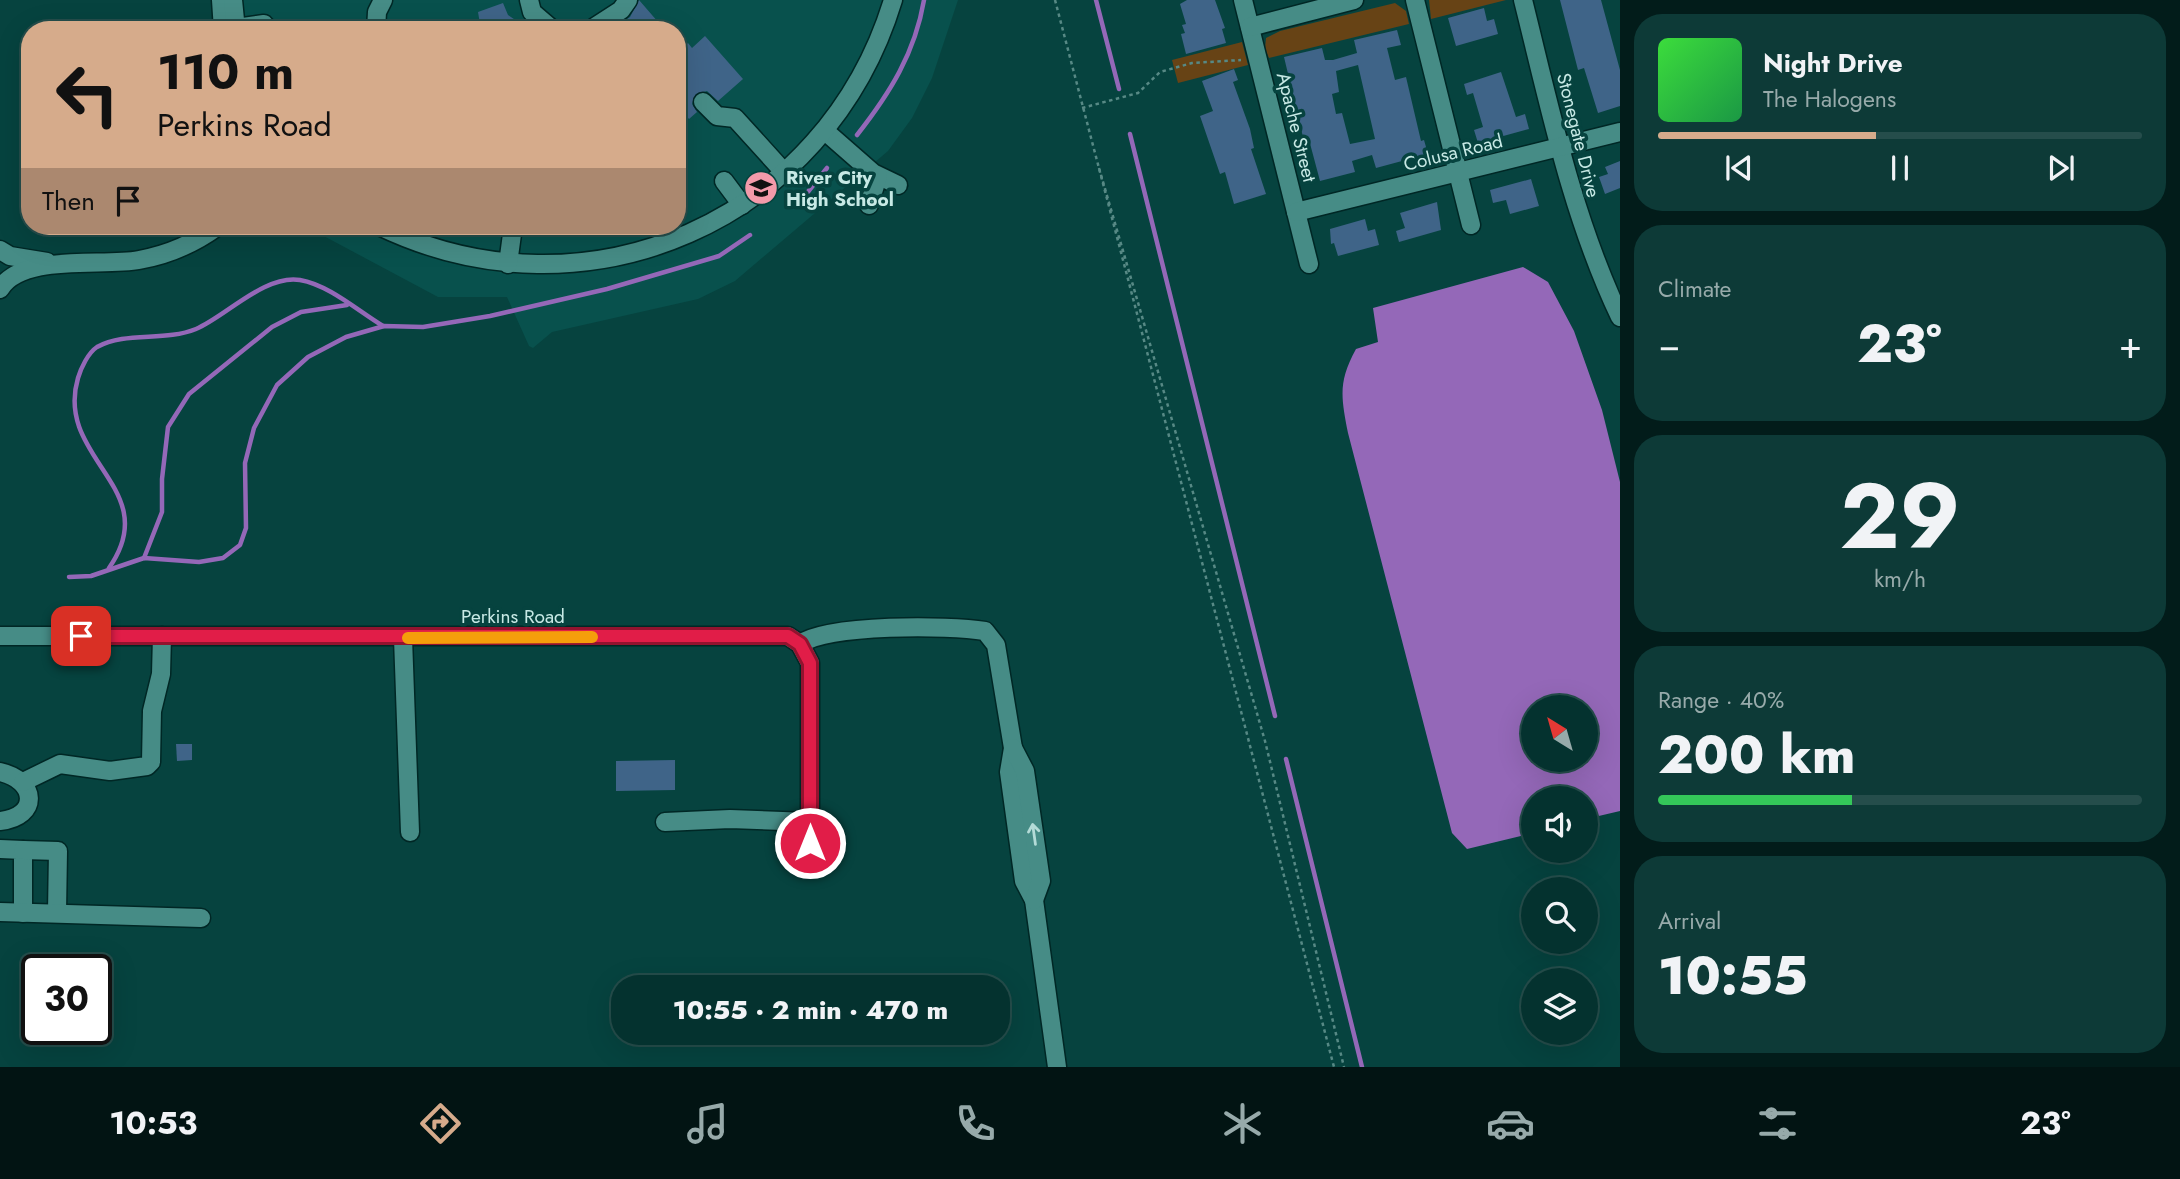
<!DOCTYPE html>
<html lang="en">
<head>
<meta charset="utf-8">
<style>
	:root { --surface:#04322f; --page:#0d3a37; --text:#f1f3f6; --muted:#97aaaa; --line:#254d4b; --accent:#d6ab8b }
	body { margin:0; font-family:Jost,sans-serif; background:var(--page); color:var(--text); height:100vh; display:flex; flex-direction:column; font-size:26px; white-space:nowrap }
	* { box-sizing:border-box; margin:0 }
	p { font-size:23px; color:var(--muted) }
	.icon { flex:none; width:38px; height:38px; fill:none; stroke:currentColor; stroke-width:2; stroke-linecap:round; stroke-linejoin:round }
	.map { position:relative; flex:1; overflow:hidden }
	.side { display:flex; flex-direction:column; gap:14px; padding:14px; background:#021c1a; width:560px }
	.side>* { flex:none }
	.top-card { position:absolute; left:21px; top:21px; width:665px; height:214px; border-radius:28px; box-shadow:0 7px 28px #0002,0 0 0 2px var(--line); background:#d6ab8b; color:#111; overflow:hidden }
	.needle { width:46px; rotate:323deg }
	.controls { position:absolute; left:1521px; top:695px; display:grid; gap:14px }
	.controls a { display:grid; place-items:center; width:77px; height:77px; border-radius:50%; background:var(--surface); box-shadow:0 7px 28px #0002,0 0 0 2px var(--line); font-size:35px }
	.speed { position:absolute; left:21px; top:954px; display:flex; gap:14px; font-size:35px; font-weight:700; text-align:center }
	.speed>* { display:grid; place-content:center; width:91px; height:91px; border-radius:50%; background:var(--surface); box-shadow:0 7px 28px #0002,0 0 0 2px var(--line); line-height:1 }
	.speed .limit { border:4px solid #111; border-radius:10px; background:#fff; color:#111 }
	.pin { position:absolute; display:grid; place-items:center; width:60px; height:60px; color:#fff; margin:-30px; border-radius:14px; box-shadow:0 4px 10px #0006 }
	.me { position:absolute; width:77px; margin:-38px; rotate:0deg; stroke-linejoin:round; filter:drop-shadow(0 0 5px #0008) }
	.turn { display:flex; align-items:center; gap:24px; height:147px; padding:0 21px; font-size:32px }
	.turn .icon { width:91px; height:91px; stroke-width:2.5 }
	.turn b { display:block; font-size:49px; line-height:60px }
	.then { display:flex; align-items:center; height:66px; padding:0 21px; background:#0003; gap:14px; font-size:26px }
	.big { font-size:52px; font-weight:800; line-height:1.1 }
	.side .widget { flex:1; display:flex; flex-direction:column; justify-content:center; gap:10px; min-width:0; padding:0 24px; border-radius:28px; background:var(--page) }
	.side .dial { align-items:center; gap:0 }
	.dial b { font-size:91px; line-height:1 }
	.song { display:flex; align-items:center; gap:21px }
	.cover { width:84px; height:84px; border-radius:10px; background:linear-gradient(135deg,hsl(120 70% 55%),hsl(140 70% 35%)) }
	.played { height:7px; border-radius:4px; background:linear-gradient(90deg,var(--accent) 45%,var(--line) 45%) }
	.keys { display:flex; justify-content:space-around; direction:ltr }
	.heat { display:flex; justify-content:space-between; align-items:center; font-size:38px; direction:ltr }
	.charge { height:10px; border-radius:5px; background:linear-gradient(90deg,#34c759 40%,var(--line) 0) }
	.trip { position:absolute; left:611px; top:975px; width:399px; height:70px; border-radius:28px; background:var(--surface); box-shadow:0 7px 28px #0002,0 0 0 2px var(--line); font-weight:800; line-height:70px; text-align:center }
	.menu { display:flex; height:112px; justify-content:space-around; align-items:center; background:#021413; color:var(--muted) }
	.menu .icon { width:49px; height:49px }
	.menu .current { color:var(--accent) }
	.menu b { font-size:32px; color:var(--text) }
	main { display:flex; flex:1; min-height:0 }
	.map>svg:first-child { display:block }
	.built { fill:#08514d }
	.green { fill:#674315 }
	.water { fill:#9468b8; fill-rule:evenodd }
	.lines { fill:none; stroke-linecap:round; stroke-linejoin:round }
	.stream { stroke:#9468b8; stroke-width:4.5 }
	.building { fill:#3f6488; fill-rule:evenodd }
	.minor-casing { stroke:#002725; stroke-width:21 }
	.path { stroke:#578985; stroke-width:2.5; stroke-dasharray:3.5 3.5; stroke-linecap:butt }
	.minor { stroke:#468c86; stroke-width:18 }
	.oneway { stroke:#b4dbd7 }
	.route-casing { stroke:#92132f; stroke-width:18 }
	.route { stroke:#e11d48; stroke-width:12 }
	.slow { stroke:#f59e0b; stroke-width:12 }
	.labels { text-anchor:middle; stroke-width:7; stroke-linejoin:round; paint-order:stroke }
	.street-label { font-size:19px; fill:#c7e9e5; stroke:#06433f }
	.poi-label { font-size:19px; font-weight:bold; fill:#c7e9e5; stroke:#06433f; text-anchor:start }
</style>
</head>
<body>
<main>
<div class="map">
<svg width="1620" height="1067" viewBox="0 0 1620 1067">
	<rect width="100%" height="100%" fill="#06433f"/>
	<path class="built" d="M 237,0 L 958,0 L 932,78 L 912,118 L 888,151 L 735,281 L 698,299 L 552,332 L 533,348 L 529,346 L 507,297 L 438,297 L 305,226 L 677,226 L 677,30 L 242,30 Z"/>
	<g class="green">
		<path d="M 1429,0 L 1506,0 L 1431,19 Z"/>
		<path d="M 1395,3 L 1406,11 L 1409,24 L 1269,58 L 1265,49 L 1266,38 L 1280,31 Z"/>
		<path d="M 1242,42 L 1248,65 L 1178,83 L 1172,60 Z"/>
	</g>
	<path class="water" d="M 1523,267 L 1548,282 L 1574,331 L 1602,410 L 1620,482 L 1620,811 L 1586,819 L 1586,798 L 1533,798 L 1533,833 L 1467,849 L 1452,833 L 1348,433 C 1341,397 1338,382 1356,349 L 1378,342 L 1373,308 ZM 1533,707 L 1586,707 L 1586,760 L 1533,760 Z"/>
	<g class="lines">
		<g class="stream">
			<path d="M 1096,0 L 1119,89"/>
			<path d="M 1130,134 L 1275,716"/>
			<path d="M 857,135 C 890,93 915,53 924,0"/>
			<path d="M 787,204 L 803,198 L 827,168"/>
			<path d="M 144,558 L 162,512 L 162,479 L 168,427 L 189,394 L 272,327 L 301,312 L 347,305"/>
			<path d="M 109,568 C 165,488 54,459 78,378 C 81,368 88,353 97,347 C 126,331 164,342 196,329 C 225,317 265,274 300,280 C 329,285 358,311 383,326"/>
			<path d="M 69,577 L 91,576 L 144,558 L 199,562 L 223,558 L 240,545 L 246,528 L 245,463 L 254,428 L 277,385 L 308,357 L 346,337 L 384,326 L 423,327 L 490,316 L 607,289 L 719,256 L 750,235"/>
			<path d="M 1286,759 L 1362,1067"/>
		</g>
	</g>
	<g class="building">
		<path d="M 639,0 L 665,30 L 611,30 L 630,17 Z"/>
		<path d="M 1187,0 L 1215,0 L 1225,28 L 1222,29 L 1226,43 L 1186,54 L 1181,34 L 1185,33 L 1182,25 L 1186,24 L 1180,4 Z"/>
		<path d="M 1560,0 L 1601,0 L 1620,70 L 1620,106 L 1598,113 L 1584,68 L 1578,70 Z"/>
		<path d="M 503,3 L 508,15 L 530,30 L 481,30 L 478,12 Z"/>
		<path d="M 1484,8 L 1487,21 L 1494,19 L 1498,34 L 1456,46 L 1448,18 Z"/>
		<path d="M 1397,30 L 1401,45 L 1387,48 L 1395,80 L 1406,77 L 1421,141 L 1424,140 L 1428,154 L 1376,168 L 1372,155 L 1352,161 L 1355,172 L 1320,181 L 1308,136 L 1303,137 L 1284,57 L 1322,48 L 1325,60 L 1333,60 L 1357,53 L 1354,40 ZM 1358,65 L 1375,139 L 1350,144 L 1342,113 L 1336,114 L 1332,94 L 1339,92 L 1336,71 Z"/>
		<path d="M 705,36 L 743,79 L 718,101 L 707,91 L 696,94 L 692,104 L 697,112 L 689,119 L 677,105 L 677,53 L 688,43 L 692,48 Z"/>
		<path d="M 1234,69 L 1238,80 L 1233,82 L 1250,129 L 1254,148 L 1251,149 L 1266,194 L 1234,204 L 1225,172 L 1220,174 L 1200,116 L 1213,111 L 1202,81 Z"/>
		<path d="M 1501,72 L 1516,117 L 1525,114 L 1529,129 L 1478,143 L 1474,130 L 1483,127 L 1473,93 L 1467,95 L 1464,84 Z"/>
		<path d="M 1620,161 L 1620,188 L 1605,194 L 1599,177 L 1608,174 L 1605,167 Z"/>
		<path d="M 1531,179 L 1539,206 L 1510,214 L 1506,200 L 1493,203 L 1490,190 Z"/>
		<path d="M 1437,202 L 1441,230 L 1399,242 L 1396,231 L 1405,228 L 1400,213 Z"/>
		<path d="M 1365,219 L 1368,231 L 1375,229 L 1379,245 L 1338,256 L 1334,243 L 1331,244 L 1330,229 Z"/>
		<path d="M 176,744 L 192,744 L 192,760 L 177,761 Z"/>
		<path d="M 675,760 L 675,790 L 616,791 L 616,761 Z"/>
	</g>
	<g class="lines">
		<g class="minor-casing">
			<g id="minor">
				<path d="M 221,0 L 223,30"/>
				<path d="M 233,0 L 236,30"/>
				<path d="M 529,0 L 532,12 L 553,30"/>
				<path d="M 1243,0 L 1309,264"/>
				<path d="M 1415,0 L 1471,225"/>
				<path d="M 1523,0 C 1550,108 1572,216 1620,317"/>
				<path d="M 1250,27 L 1354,0"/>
				<path d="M 236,28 L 264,24"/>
				<path d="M 376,30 L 377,12 L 383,0"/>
				<path d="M 590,30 L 621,10 L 628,0"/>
				<path d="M 703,102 L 717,116 L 735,118 L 784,172"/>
				<path d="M 825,131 L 873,173 L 898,185"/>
				<path d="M 724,181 L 742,205"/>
				<path d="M 869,205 L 878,176"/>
				<path d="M 1296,212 L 1620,132"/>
				<path d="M 379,226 C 587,326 826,221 893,0"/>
				<path d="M 0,250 L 10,256 L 47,262"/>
				<path d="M 508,264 L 512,234"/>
				<path d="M 0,289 C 22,253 102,267 139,260 C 167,255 195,243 218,226"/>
				<path d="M 0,636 L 788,636 L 800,644 L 810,663 L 810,865"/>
				<path d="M 403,638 L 410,832"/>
				<path d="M 800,644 C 829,624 948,625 985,631 L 996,645 L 1013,748 L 1009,772 L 1024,881 L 1034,900 L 1057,1067"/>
				<path d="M 1013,748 L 1025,771 L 1041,881 L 1034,900"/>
				<path d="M 0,772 C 37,780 40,817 0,821"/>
				<path d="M 23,782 L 60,764 L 110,771 L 147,766 L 151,762 L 152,711 L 161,674 L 162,636"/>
				<path d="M 665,822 L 730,819 L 810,822"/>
				<path d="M 0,849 L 23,850 L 23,913"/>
				<path d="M 23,850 L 58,851 L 57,912"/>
				<path d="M 0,912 L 201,918"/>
			</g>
		</g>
		<g class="path">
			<path d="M 1055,0 L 1334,1067"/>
			<path d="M 1082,108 L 1138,93 L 1160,72 L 1192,63 L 1241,60"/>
			<path d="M 1099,168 L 1265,741 L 1344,1067"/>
		</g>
		<use href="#minor" class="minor"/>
	</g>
	<defs><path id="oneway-shaft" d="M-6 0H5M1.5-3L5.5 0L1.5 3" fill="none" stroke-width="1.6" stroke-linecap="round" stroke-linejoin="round" transform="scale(1.75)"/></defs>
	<use class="oneway" href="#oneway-shaft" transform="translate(1034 834) rotate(-98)"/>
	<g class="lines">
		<g class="route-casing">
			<path id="route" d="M 81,636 L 788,636 L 800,644 L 810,663 L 810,843"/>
		</g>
		<use href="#route" class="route"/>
		<path class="slow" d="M 408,638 L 592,637"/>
	</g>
	<defs>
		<g id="school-disc" transform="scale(1.75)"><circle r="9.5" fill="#f39aaa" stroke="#06433f"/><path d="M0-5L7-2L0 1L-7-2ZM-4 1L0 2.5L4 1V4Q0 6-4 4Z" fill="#111"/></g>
	</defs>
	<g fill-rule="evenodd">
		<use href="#school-disc" x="761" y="188"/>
	</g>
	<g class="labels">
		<g class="street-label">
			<text transform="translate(1297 127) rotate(76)" y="7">Apache Street</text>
			<text transform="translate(1579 135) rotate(76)" y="7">Stonegate Drive</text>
			<text transform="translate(1453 152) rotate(-14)" y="7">Colusa Road</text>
			<text x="513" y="623">Perkins Road</text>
		</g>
		<g class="poi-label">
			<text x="786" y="184">River City<tspan x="786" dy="22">High School</tspan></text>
		</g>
	</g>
</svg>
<div class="controls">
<a><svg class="needle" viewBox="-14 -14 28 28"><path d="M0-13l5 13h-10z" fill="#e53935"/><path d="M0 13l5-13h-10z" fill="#97aaaa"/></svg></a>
<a><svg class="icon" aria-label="sound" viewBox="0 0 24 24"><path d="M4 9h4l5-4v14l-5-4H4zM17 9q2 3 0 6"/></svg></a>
<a><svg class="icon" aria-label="search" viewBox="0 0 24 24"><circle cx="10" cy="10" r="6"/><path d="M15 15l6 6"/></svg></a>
<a><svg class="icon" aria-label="layers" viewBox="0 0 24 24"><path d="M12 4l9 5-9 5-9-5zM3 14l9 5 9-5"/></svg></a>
</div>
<div class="speed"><div class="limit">30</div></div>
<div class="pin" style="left:81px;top:636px;background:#d93025"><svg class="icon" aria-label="arrive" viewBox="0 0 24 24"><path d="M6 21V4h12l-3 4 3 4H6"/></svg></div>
<svg class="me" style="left:810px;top:843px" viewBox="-20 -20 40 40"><circle r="17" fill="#e11d48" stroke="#fff" stroke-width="3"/><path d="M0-11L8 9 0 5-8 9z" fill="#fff"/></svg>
<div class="trip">10:55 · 2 min · 470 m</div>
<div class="top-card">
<div class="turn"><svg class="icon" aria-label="left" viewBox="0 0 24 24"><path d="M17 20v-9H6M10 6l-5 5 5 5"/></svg><div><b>110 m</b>Perkins Road</div></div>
<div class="then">Then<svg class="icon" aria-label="arrive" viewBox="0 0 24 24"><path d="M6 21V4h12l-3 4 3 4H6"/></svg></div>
</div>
</div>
<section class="side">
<div class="widget">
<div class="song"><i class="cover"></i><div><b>Night Drive</b><p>The Halogens</p></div></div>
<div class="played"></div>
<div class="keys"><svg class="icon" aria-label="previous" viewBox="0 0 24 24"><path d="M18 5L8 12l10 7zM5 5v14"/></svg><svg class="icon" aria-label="pause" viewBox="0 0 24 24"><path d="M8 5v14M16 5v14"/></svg><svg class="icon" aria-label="next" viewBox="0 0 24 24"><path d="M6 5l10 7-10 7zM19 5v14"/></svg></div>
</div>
<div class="widget"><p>Climate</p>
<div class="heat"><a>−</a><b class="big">23°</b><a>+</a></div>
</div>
<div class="widget dial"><b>29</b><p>km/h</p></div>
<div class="widget"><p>Range · 40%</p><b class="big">200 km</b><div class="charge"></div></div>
<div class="widget"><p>Arrival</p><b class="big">10:55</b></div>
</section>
</main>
<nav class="menu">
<b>10:53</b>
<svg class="icon current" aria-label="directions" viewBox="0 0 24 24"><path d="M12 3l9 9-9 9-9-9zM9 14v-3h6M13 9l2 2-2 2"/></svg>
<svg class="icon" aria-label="music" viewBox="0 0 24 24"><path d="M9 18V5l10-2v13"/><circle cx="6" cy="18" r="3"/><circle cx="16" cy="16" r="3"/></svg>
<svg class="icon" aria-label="phone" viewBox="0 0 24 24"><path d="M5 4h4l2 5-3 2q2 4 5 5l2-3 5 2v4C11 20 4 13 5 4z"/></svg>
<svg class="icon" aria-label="climate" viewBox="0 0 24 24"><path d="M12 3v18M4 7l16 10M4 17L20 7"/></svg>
<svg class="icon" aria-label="car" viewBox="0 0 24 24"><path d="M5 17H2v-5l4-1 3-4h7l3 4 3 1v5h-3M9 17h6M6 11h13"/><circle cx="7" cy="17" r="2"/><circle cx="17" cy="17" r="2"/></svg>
<svg class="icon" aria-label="filters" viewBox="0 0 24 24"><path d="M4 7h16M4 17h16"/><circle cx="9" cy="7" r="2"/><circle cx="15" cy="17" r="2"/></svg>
<b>23°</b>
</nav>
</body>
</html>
